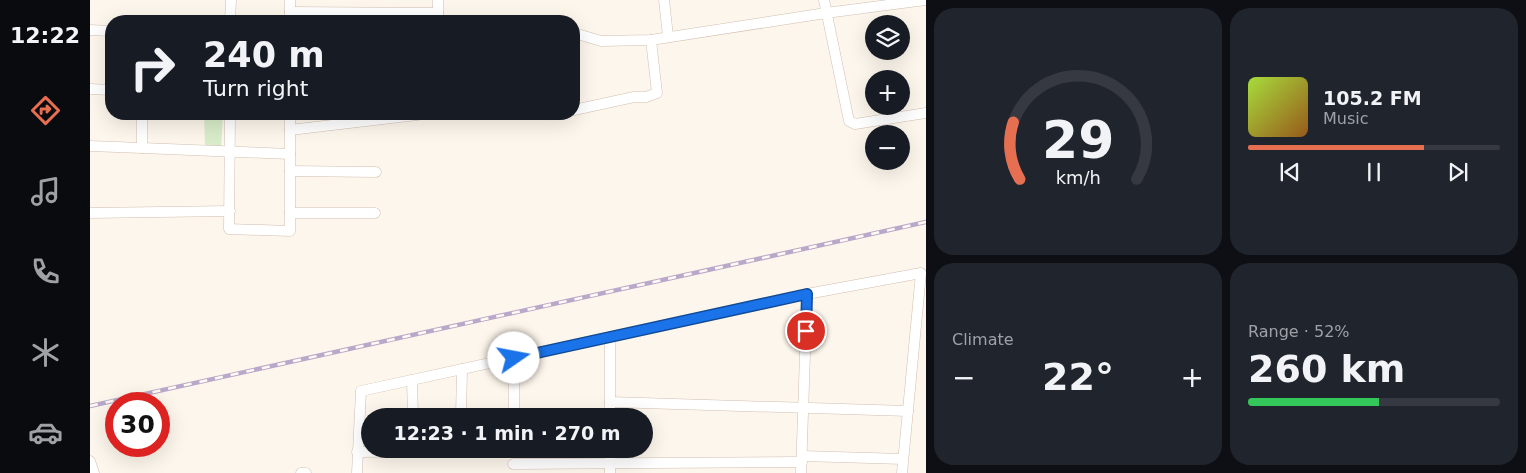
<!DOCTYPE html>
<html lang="en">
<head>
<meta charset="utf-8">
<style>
	:root { --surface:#171b24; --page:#20242c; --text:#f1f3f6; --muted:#9ea1a6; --line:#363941; --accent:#e76f51 }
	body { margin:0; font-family:"DejaVu Sans",sans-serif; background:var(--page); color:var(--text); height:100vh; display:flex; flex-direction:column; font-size:19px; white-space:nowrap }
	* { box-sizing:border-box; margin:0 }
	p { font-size:16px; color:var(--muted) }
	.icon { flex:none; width:28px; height:28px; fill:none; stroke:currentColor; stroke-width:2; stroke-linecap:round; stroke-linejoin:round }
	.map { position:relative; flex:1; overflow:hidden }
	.sheet { display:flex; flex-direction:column; gap:8px; padding:8px; background:#0d0f14; width:600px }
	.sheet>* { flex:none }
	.hud { position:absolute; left:15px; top:15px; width:475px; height:105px; border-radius:20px; box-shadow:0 5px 20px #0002; background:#171b24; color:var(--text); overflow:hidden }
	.buttons { position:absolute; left:775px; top:15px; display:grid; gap:10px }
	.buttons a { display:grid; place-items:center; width:45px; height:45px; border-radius:50%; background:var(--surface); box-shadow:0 5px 20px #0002; font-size:25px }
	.speed { position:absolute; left:15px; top:392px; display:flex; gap:10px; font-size:25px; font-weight:700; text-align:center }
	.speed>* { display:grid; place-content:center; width:65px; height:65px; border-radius:50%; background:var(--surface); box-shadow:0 5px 20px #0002; line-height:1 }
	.speed .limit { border:8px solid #d22; background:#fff; color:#111 }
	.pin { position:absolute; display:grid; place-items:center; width:42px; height:42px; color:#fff; margin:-21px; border:2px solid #fff; border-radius:50%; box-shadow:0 1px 5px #0007 }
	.me { position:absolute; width:55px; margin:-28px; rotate:78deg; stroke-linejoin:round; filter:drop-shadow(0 0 4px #0008) }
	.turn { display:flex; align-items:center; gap:18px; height:105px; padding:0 15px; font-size:22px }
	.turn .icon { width:65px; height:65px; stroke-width:2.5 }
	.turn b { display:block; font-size:35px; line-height:42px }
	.big { font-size:38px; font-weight:700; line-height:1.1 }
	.sheet .tile { flex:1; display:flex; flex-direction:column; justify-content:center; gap:8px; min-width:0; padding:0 18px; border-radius:20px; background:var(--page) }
	.sheet .dial { align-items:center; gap:0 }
	.dial svg { height:130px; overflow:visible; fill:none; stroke:var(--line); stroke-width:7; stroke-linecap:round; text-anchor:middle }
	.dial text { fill:var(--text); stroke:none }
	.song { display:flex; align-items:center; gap:15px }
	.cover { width:60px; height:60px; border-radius:8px; background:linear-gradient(135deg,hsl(80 70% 55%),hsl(30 70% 35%)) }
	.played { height:5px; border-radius:2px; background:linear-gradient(90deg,var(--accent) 70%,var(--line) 70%) }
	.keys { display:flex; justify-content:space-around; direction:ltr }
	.heat { display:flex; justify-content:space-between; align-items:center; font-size:28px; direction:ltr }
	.charge { height:8px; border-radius:4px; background:linear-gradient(90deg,#34c759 52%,var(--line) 0) }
	.sheet .tiles { flex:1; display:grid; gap:8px; grid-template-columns:repeat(2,1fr) }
	.trip { position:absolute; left:271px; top:408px; width:292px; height:50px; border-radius:25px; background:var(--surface); box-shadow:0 5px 20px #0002; font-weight:700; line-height:50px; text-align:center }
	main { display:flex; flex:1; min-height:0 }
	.tabs { display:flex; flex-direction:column; width:90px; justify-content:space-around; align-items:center; background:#090b0e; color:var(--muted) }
	.tabs .icon { width:35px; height:35px }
	.tabs .on { color:var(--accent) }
	.tabs b { font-size:22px; color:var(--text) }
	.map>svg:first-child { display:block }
	.green { fill:#d8ecc9 }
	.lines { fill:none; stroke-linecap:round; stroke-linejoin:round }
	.street-casing { stroke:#d1beb0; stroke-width:11 }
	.street { stroke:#fff; stroke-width:10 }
	.rail-casing { stroke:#b9a8c9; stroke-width:4.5 }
	.rail { stroke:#fffaf3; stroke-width:2.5; stroke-dasharray:8; stroke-linecap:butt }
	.route-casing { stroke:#114b97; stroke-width:12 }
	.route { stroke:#1a73e8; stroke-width:9 }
</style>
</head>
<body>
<main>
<nav class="tabs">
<b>12:22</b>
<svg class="icon on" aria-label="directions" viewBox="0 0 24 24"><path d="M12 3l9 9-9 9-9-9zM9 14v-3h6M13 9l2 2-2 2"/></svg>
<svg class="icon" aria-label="music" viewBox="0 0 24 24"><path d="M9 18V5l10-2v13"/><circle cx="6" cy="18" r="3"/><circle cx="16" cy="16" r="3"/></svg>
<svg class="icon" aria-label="phone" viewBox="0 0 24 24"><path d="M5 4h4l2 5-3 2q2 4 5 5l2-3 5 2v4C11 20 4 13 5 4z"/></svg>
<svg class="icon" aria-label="climate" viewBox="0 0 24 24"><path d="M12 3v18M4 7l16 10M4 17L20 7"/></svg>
<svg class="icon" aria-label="car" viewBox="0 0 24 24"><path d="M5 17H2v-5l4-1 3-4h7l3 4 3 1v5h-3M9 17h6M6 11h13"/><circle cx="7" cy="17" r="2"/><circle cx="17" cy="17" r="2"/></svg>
</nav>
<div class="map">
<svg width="836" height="473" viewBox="0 0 836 473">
	<rect width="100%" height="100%" fill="#fdf6ec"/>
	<path class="green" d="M 114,114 L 133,114 L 131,148 L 115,149 Z"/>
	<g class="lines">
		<g class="street-casing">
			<g id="street">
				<path d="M 574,0 L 578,36"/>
				<path d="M 734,0 L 759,121 L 765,124 L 836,113"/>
				<path d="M 200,12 L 348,13"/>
				<path d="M 140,21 L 141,0"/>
				<path d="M 200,21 L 200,0"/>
				<path d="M 348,21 L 348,0"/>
				<path d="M 0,30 L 21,31"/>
				<path d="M 484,33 L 511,41 L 561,40 L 736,13 L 836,0"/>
				<path d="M 0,89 L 21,90"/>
				<path d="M 484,110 L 544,97 L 556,97 L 567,93 L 561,40"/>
				<path d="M 140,114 L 139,229 L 200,231 L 200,114"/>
				<path d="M 200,130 L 335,114"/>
				<path d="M 0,146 L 52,148 L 52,114"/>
				<path d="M 52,148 L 200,154"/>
				<path d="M 200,171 L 286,172"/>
				<path d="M 0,213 L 140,211"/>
				<path d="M 200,213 L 285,213"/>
				<path d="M 322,380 L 323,416"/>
				<path d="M 520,402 L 818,411"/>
				<path d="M 371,416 L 372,369"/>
				<path d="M 424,416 L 424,358"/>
				<path d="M 520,416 L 520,337"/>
				<path d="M 520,449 L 520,473"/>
				<path d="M 267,452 L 423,451"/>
				<path d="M 712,456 L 813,459"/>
				<path d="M 0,461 L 4,473"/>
				<path d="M 423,464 L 712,462"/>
				<path d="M 211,473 L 216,473"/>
				<path d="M 267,473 L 271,391 L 717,294 L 831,273 L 812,473"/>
				<path d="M 711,473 L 717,294"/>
			</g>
		</g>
		<use href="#street" class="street"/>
		<g class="rail-casing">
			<path id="rail" d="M 0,406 L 836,222"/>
		</g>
		<use href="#rail" class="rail"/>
	</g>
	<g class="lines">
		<g class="route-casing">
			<path id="route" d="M 424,358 L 717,294 L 716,331"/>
		</g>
		<use href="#route" class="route"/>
	</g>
</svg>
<div class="buttons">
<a><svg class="icon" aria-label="layers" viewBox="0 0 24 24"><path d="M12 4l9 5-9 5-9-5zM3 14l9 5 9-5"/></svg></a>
<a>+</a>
<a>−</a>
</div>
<div class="speed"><div class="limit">30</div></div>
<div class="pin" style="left:716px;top:331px;background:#d93025"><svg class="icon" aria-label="arrive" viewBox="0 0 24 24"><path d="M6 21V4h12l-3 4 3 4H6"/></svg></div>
<svg class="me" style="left:424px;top:358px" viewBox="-20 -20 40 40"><circle r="19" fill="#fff"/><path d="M0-13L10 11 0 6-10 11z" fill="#1a73e8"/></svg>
<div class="trip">12:23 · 1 min · 270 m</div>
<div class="hud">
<div class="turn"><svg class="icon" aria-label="right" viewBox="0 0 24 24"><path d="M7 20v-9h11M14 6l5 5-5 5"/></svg><div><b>240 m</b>Turn right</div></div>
</div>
</div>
<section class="sheet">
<div class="tiles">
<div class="tile dial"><svg viewBox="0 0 100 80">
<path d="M14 69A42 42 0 1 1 86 69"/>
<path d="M14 69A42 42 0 0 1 10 34" stroke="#e76f51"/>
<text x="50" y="56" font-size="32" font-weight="700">29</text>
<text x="50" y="72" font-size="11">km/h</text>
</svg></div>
<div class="tile">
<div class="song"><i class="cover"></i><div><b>105.2 FM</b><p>Music</p></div></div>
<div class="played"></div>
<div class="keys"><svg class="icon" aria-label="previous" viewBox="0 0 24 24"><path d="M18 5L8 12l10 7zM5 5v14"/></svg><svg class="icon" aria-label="pause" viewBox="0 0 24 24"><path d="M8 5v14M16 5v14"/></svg><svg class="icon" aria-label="next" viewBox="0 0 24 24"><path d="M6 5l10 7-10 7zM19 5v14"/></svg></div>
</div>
<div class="tile"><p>Climate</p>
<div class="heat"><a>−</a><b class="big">22°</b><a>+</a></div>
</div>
<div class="tile"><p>Range · 52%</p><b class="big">260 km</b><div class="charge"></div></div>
</div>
</section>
</main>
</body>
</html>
